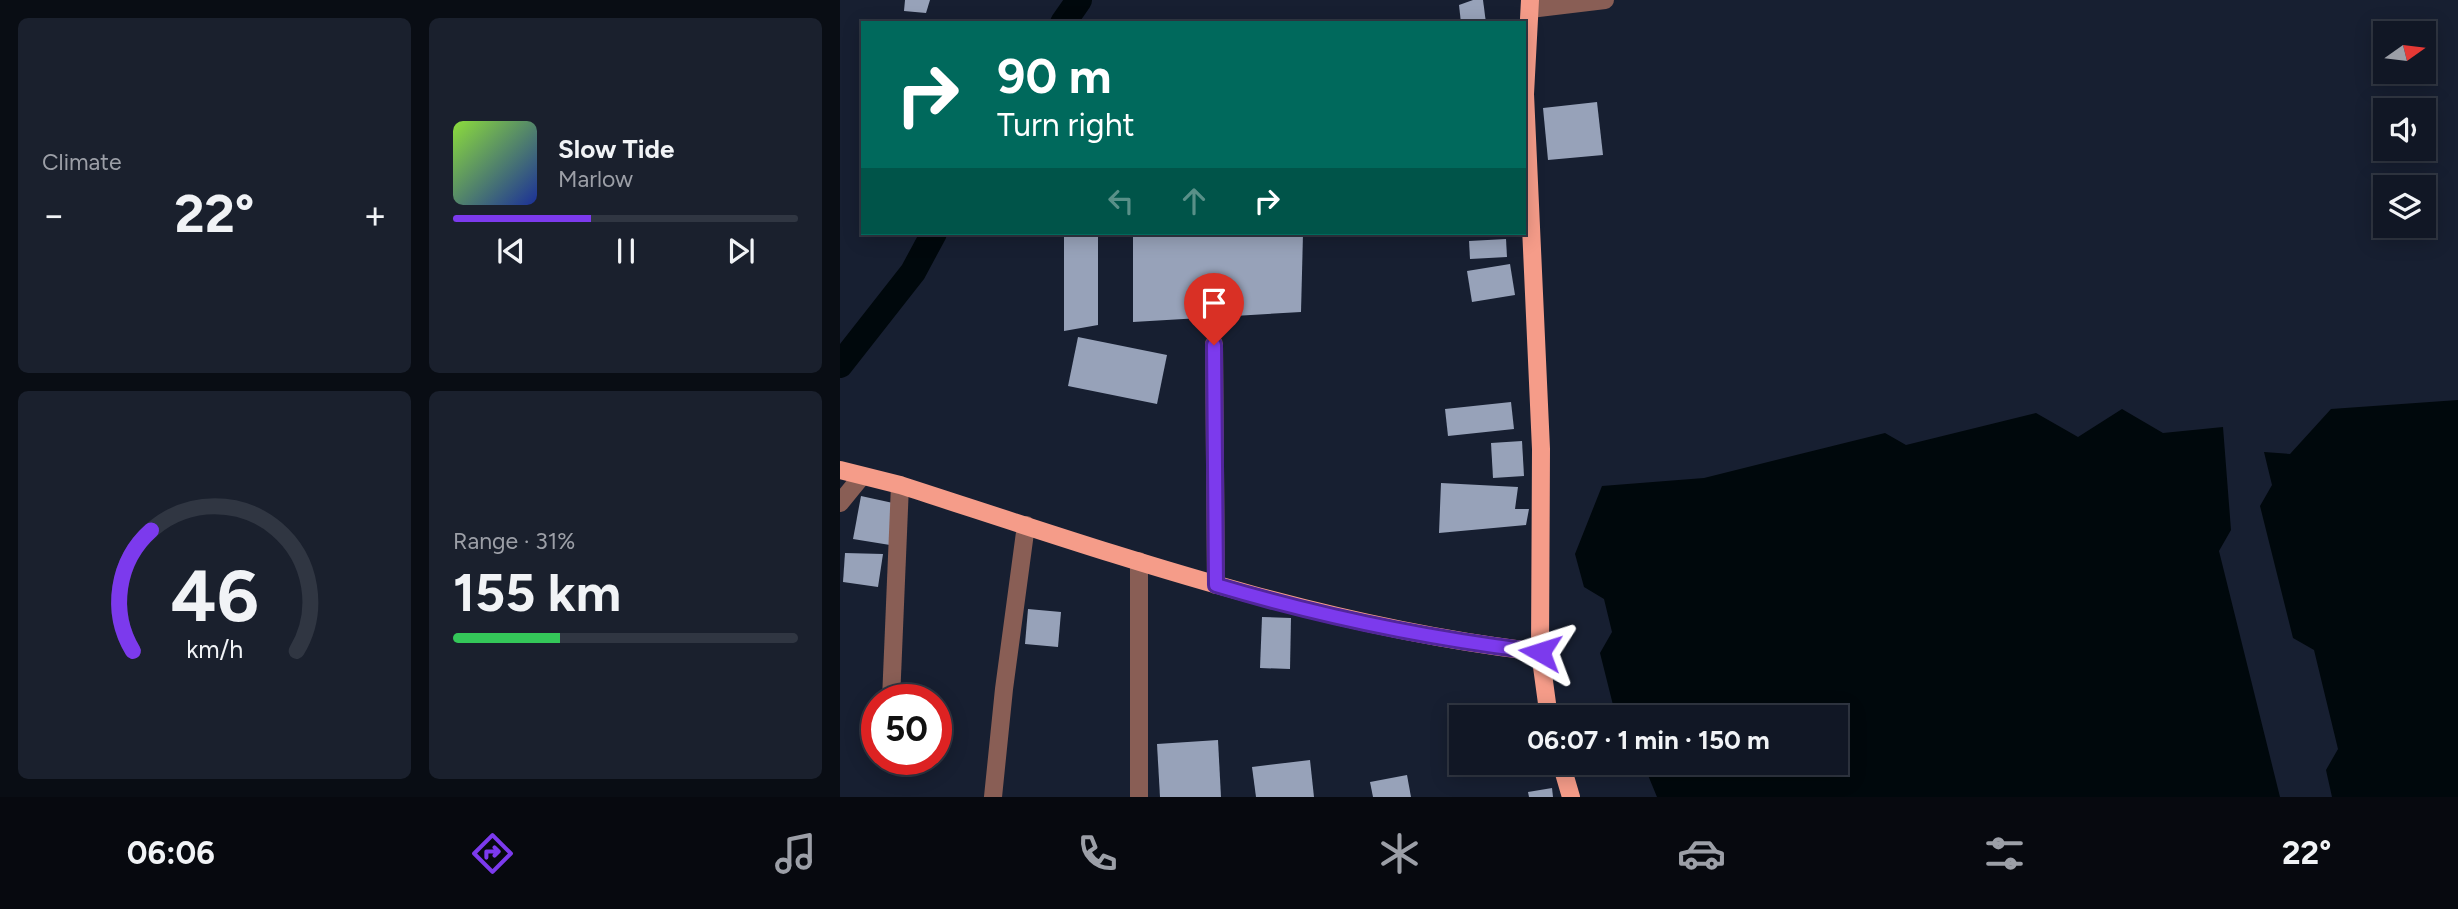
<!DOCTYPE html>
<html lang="en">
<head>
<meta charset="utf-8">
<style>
	:root { --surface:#111725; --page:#1a202d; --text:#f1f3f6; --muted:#9c9fa7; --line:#303642; --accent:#7c3aed }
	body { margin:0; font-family:Figtree,sans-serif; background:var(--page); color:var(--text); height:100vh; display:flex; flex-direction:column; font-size:26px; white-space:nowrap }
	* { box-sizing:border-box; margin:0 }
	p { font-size:23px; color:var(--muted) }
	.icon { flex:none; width:38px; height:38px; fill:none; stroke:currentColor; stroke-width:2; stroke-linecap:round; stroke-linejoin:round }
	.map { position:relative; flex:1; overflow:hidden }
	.side { display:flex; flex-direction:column; gap:18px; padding:18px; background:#090d14; width:840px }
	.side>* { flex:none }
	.banner { position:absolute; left:21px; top:21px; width:665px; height:214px; border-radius:0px; box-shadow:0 4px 18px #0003,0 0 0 2px var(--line); background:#00695c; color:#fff; overflow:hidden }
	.needle { width:46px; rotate:76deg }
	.tools { position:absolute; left:1533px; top:21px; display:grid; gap:14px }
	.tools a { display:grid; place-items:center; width:63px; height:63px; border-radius:0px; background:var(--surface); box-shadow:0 4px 18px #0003,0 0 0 2px var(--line); font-size:35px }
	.speed { position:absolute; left:21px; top:684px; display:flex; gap:14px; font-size:35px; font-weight:700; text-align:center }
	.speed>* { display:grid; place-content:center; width:91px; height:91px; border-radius:50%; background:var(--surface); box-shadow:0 4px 18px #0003,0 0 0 2px var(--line); line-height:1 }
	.speed .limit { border:10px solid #d22; background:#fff; color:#111 }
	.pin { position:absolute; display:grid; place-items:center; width:60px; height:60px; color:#fff; margin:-72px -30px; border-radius:50% 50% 50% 0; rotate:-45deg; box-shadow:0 0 7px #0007 }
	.pin .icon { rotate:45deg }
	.me { position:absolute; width:77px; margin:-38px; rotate:276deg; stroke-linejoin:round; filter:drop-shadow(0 0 5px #0008) }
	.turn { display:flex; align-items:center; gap:24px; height:147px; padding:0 21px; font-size:32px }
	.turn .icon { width:91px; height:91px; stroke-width:2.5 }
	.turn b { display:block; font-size:49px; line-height:60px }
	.lanes { display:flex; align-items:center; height:66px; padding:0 21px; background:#0003; justify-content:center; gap:35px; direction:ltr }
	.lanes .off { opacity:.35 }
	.big { font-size:52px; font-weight:700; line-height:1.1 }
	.side .tile { flex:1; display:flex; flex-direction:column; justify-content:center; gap:10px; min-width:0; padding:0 24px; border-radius:10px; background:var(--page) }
	.side .dial { align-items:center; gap:0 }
	.dial svg { height:182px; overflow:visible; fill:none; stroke:var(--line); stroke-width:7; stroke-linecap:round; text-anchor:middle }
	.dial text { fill:var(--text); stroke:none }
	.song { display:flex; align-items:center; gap:21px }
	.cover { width:84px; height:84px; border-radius:10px; background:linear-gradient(135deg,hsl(90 70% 55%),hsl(230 70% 35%)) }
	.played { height:7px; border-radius:4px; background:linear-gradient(90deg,var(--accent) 40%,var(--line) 40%) }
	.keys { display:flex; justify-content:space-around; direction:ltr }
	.heat { display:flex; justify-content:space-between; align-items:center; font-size:38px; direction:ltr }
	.charge { height:10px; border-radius:5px; background:linear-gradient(90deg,#34c759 31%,var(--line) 0) }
	.side .tiles { flex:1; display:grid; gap:18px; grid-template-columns:repeat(2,1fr) }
	.trip { position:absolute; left:609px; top:705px; width:399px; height:70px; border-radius:0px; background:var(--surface); box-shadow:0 4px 18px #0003,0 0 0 2px var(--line); font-weight:700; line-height:70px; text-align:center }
	.tabs { display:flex; height:112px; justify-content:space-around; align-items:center; background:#07090f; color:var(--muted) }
	.tabs .icon { width:49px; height:49px }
	.tabs .active { color:var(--accent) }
	.tabs b { font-size:32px; color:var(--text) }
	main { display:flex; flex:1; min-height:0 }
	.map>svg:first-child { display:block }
	.water { fill:#00080c }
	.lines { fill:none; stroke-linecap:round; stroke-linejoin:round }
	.canal { stroke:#00080c; stroke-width:26 }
	.building { fill:#97a2b9 }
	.minor { stroke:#895e55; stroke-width:18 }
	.major { stroke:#f59c89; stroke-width:18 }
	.route-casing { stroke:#51269a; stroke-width:18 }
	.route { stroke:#7c3aed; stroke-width:12 }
</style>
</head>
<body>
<main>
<section class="side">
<div class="tiles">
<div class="tile"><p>Climate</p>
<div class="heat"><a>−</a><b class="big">22°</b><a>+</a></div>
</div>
<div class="tile">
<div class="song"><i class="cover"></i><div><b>Slow Tide</b><p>Marlow</p></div></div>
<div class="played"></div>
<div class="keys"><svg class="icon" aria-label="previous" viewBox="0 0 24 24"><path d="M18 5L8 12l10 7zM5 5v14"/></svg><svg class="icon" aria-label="pause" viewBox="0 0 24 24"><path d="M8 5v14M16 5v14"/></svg><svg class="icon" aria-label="next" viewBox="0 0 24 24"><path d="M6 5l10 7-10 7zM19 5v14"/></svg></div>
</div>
<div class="tile dial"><svg viewBox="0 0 100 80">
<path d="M14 69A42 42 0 1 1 86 69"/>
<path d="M14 69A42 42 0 0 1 22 16" stroke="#7c3aed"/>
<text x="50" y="56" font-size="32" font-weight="700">46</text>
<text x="50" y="72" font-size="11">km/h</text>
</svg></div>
<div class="tile"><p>Range · 31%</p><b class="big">155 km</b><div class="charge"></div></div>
</div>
</section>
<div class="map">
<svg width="1618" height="797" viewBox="0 0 1618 797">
	<rect width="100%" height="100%" fill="#171f31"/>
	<g class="water">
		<path d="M 1618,400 L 1618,797 L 1492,797 L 1486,770 L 1498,749 L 1474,650 L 1453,638 L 1420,506 L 1432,485 L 1424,452 L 1450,454 L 1491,409 Z"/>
		<path d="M 1282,409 L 1323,433 L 1383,427 L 1391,530 L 1379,551 L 1440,797 L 817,797 L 803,763 L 996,763 L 996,718 L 776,717 L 760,653 L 772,632 L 764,599 L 744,587 L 735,554 L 762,486 L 864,478 L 1045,433 L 1066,445 L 1196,413 L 1238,437 Z"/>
	</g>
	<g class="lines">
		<g class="canal">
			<path d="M 223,23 L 239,0"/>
			<path d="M 0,365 L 73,272 L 94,233"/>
		</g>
	</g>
	<g class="building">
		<path d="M 65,0 L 90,0 L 86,13 L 64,11 Z"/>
		<path d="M 633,0 L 643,0 L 646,23 L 621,23 L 619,5 Z"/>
		<path d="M 757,102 L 763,155 L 708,160 L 703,108 Z"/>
		<path d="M 224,233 L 258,233 L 258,325 L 224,331 Z"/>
		<path d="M 463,234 L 461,312 L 293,322 L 293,236 Z"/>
		<path d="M 666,239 L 667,257 L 630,259 L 629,241 Z"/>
		<path d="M 670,264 L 675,295 L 632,302 L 627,271 Z"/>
		<path d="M 238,337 L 327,355 L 317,404 L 228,386 Z"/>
		<path d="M 671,402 L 674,429 L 608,436 L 605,409 Z"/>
		<path d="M 682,441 L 684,476 L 653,478 L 651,443 Z"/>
		<path d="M 601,483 L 678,487 L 675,509 L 689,509 L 686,525 L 599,533 Z"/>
		<path d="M 21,496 L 53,503 L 50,545 L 13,539 Z"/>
		<path d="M 5,553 L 43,554 L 38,587 L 3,582 Z"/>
		<path d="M 188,609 L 221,612 L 218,647 L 185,644 Z"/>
		<path d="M 422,617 L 451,618 L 450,669 L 420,668 Z"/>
		<path d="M 378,740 L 381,797 L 320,797 L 317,744 Z"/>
		<path d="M 470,760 L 474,797 L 416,797 L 412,767 Z"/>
		<path d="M 567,775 L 571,797 L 533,797 L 530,782 Z"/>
		<path d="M 712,788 L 713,797 L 689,797 L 688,792 Z"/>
	</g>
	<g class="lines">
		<g class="minor">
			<path d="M 690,9 L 765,0"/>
			<path d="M 374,344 L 376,585"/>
			<path d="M 0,503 L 22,476"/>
			<path d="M 299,561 L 299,797"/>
			<path d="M 51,700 L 60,485"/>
			<path d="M 153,797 L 164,689 L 186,525"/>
		</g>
		<g class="major">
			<path d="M 690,0 L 685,94 L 701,449 L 700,652 L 709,718"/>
			<path d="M 0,470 L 60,485 C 271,553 479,627 700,652"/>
			<path d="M 721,763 L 731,797"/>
		</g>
	</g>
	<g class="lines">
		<g class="route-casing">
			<path id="route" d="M 374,345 L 376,585 C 483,617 590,639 700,652"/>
		</g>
		<use href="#route" class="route"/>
	</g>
</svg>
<div class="tools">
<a><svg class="needle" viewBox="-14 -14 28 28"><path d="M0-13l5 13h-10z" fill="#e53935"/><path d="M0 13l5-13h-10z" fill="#9c9fa7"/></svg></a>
<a><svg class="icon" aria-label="sound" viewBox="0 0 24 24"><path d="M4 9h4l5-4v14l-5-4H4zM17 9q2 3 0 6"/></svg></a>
<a><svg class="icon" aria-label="layers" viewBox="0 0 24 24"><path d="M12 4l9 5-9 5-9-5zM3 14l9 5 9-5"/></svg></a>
</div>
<div class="speed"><div class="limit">50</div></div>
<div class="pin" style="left:374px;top:345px;background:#d93025"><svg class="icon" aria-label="arrive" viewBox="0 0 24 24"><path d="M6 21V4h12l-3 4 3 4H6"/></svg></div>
<svg class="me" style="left:700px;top:652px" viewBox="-20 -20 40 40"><path d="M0-17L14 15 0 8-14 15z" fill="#7c3aed" stroke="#fff" stroke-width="4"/></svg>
<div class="trip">06:07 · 1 min · 150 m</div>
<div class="banner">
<div class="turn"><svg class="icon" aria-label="right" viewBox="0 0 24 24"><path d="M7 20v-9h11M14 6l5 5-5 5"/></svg><div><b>90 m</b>Turn right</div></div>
<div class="lanes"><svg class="icon off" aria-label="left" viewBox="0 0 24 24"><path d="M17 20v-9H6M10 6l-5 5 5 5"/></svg><svg class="icon off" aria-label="ahead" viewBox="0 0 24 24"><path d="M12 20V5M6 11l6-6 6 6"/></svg><svg class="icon" aria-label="right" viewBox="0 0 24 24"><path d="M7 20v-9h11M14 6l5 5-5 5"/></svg></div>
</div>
</div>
</main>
<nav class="tabs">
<b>06:06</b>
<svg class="icon active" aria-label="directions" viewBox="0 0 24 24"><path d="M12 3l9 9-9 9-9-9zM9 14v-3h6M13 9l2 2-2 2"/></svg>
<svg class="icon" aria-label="music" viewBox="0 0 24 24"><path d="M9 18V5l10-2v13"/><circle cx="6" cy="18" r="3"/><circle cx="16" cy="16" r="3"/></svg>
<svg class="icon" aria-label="phone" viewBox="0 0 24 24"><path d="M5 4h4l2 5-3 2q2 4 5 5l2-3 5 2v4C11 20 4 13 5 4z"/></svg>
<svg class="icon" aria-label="climate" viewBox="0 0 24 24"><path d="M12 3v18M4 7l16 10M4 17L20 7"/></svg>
<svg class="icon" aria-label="car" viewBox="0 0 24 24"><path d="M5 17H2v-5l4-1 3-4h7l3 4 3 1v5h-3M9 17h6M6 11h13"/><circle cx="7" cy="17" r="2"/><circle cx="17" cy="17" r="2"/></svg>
<svg class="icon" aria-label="filters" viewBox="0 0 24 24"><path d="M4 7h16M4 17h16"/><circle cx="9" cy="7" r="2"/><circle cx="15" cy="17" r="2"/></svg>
<b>22°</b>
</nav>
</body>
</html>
